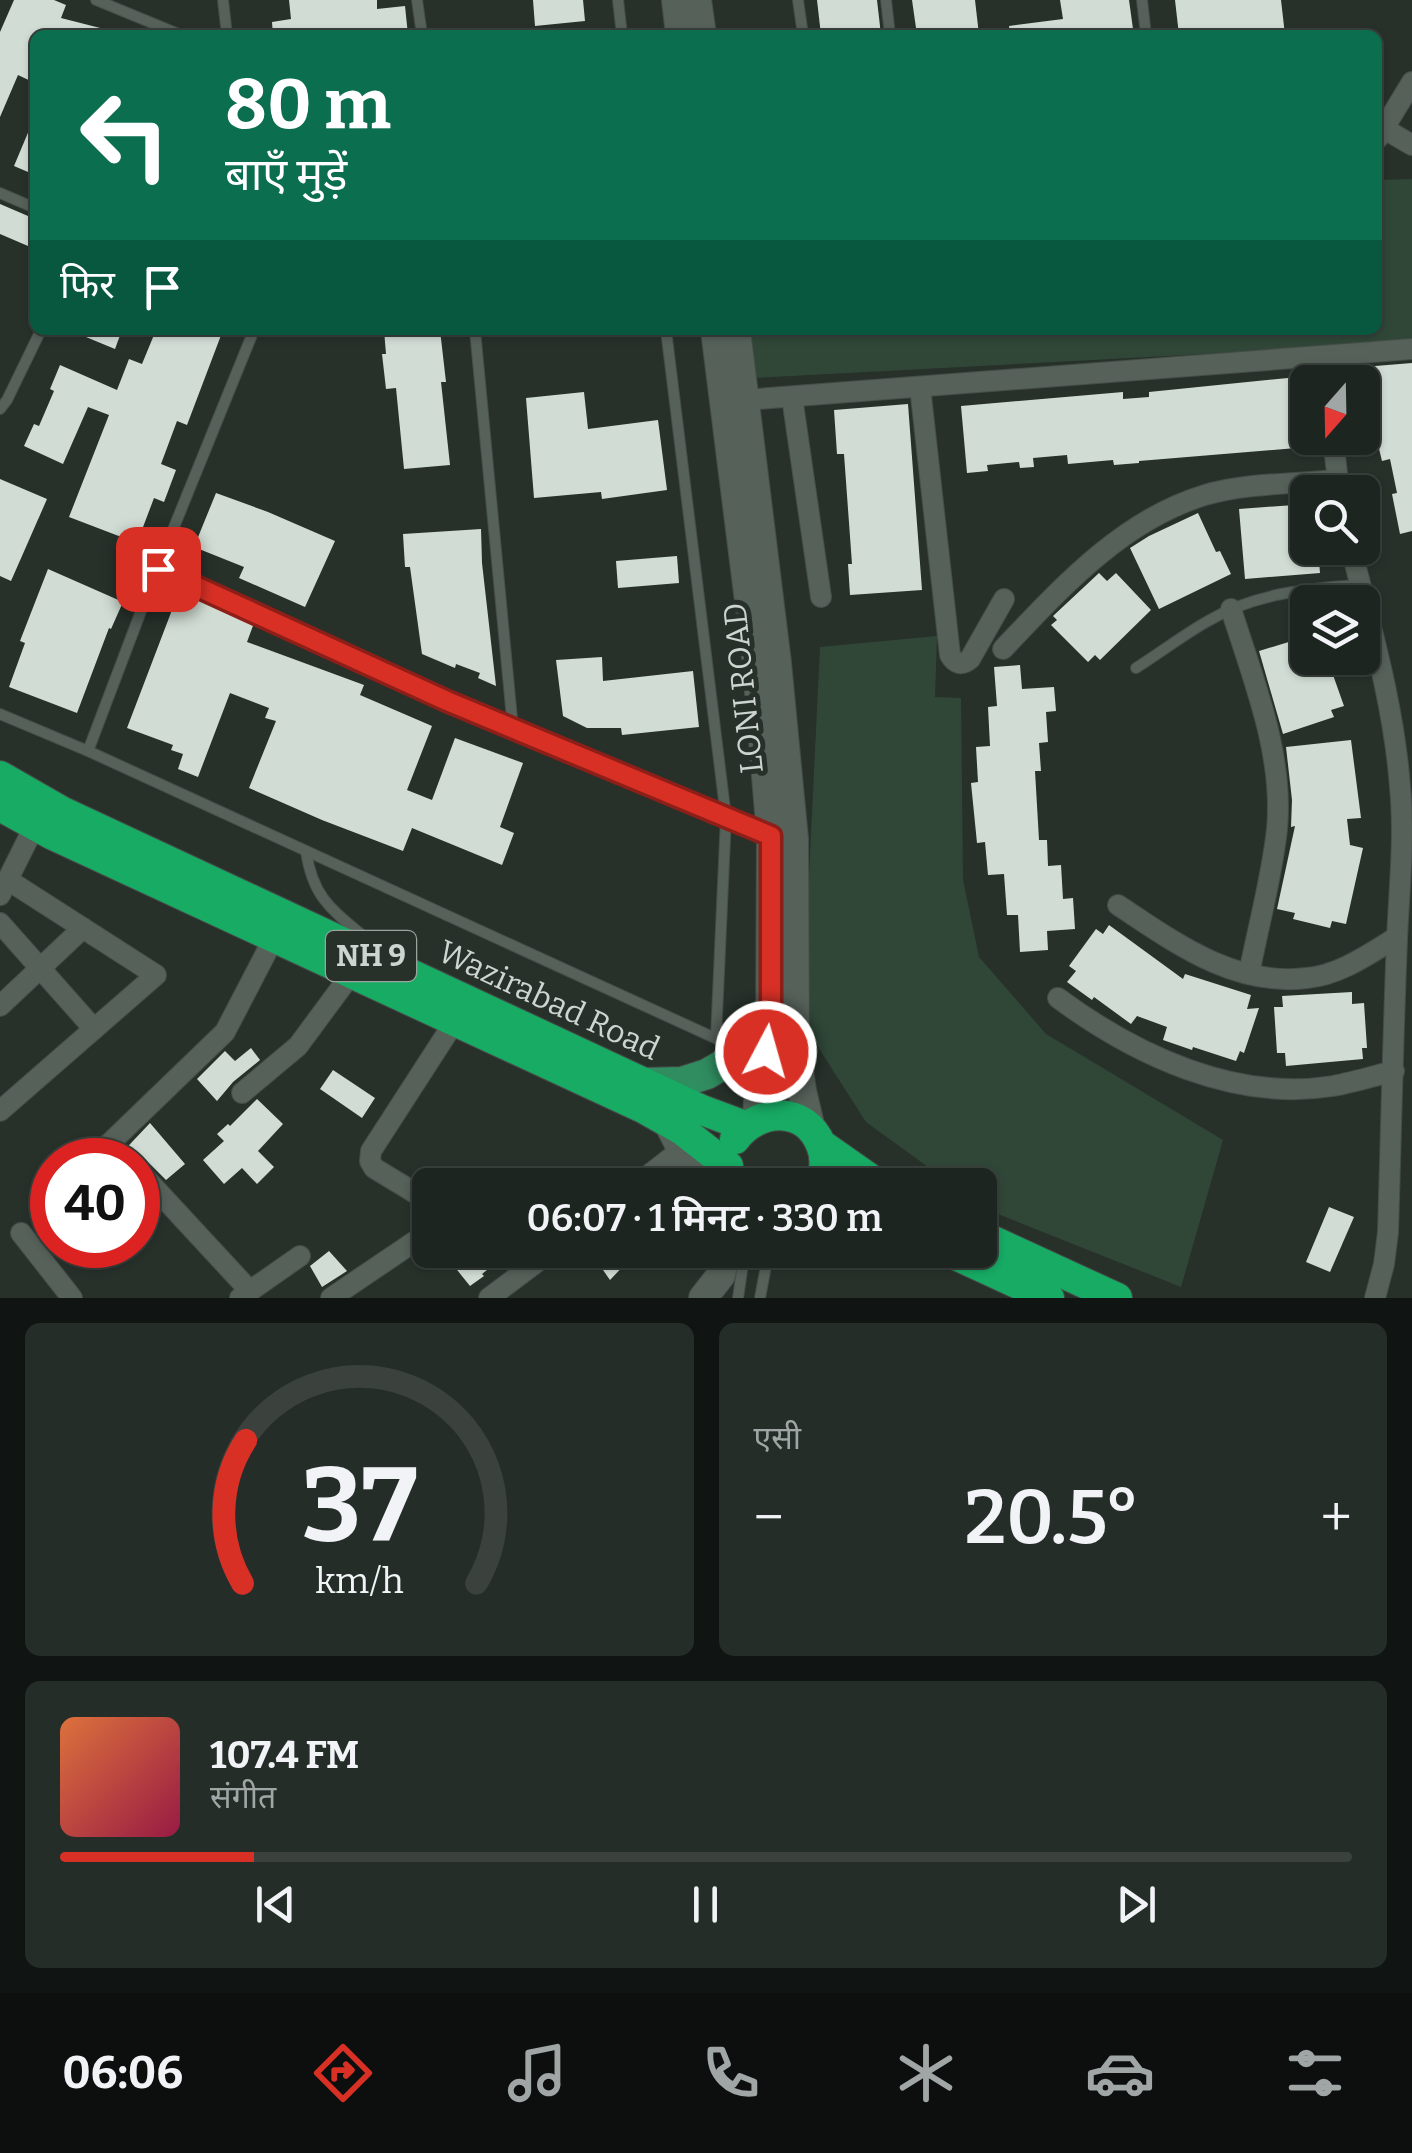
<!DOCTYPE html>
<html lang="hi">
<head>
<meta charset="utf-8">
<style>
	:root { --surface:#1d2520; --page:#252d29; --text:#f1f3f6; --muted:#a0a5a5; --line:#3b423e; --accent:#d93025 }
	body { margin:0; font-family:Bitter,"Noto Sans Devanagari",serif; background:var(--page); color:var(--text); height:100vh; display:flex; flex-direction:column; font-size:38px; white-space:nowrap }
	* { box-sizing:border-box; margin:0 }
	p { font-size:32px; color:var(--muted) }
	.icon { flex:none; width:55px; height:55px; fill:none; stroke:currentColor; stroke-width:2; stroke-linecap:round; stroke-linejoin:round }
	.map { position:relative; height:1298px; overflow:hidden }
	.drawer { display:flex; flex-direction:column; gap:25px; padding:25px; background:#101412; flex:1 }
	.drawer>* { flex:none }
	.top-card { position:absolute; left:30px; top:30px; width:1352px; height:305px; border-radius:15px; box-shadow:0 2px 8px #0004,0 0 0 2px var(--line); background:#0b6e4f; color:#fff; overflow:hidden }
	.needle { width:65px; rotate:200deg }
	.fabs { position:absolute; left:1290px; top:365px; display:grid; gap:20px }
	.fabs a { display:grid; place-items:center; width:90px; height:90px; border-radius:15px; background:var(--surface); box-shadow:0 2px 8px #0004,0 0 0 2px var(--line); font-size:50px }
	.speed { position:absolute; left:30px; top:1138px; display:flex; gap:20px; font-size:50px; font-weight:700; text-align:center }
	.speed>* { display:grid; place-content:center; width:130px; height:130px; border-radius:50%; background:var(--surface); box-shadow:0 2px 8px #0004,0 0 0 2px var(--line); line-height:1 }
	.speed .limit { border:15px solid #d22; background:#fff; color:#111 }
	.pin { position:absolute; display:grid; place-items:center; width:85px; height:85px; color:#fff; margin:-42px; border-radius:20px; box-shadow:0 5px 15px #0006 }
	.me { position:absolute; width:110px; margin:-55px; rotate:6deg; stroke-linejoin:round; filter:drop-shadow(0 0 8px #0008) }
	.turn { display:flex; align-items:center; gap:35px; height:210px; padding:0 30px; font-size:45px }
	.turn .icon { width:130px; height:130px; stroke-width:2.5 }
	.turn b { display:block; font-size:70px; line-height:85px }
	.then { display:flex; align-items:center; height:95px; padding:0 30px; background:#0003; gap:20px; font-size:38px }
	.big { font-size:75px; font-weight:600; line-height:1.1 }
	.drawer .tile { flex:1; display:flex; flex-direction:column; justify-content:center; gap:15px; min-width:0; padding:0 35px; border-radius:15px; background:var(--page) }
	.drawer .dial { align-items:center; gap:0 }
	.dial svg { height:260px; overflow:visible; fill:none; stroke:var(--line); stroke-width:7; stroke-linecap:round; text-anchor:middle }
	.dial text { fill:var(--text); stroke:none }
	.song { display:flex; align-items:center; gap:30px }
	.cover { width:120px; height:120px; border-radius:15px; background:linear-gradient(135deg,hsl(20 70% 55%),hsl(340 70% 35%)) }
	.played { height:10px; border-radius:5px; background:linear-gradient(90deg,var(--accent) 15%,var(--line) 15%) }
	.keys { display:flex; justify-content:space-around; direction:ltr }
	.heat { display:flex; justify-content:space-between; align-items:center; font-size:55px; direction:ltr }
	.drawer .tiles { flex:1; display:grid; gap:25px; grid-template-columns:1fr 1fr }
	.tile:last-child { grid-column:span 2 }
	.trip { position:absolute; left:412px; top:1168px; width:585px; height:100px; border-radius:15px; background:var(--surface); box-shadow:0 2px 8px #0004,0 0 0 2px var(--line); font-weight:600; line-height:100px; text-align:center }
	.dock { display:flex; height:160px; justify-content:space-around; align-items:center; background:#0c0f0d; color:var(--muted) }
	.dock .icon { width:70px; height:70px }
	.dock .selected { color:var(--accent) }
	.dock b { font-size:45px; color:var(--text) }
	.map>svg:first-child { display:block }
	.green { fill:#304738 }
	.building { fill:#d1ddd4 }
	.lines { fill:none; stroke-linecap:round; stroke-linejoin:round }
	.lane-casing { stroke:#454d48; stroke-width:12 }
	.street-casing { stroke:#454d48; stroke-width:22 }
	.secondary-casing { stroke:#454d48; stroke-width:30 }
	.primary-casing { stroke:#454d48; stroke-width:32 }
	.highway-casing { stroke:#454d48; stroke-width:32 }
	.lane { stroke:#566159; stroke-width:10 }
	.street { stroke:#566159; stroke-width:20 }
	.secondary { stroke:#566159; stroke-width:28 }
	.primary { stroke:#308d60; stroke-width:30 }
	.highway { stroke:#17ab64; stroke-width:30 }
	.route-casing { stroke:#8d1f18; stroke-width:25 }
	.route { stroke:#d93025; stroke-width:18 }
	.labels { text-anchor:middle; stroke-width:10; stroke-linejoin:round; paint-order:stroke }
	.shield { fill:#27312a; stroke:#9ca39e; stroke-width:2.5 }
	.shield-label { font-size:30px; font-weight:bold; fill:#ced4d0 }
	.street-label { font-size:32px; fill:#ced4d0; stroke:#27312a }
</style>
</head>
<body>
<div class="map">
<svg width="1412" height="1298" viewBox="0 0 1412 1298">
	<rect width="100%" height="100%" fill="#27312a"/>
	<g class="green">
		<path d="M 1412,179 L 1412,343 L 753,378 L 745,330 L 1378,330 L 1378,180 Z"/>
		<path d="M 937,636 L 935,697 L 961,698 L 963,880 L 979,957 L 1046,1034 L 1223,1140 L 1181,1287 L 988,1210 L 980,1205 L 980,1185 L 953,1185 L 866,1122 L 802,1022 L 820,647 Z"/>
	</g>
	<g class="building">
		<path d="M 14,0 L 54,0 L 66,5 L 61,18 L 108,30 L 107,35 L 35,35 L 35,83 L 18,75 L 0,117 L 0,32 Z"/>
		<path d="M 289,0 L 377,0 L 377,9 L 405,6 L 408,35 L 273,35 L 272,22 L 291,19 Z"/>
		<path d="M 533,0 L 583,0 L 585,21 L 535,26 Z"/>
		<path d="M 817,0 L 877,0 L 881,35 L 821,35 Z"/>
		<path d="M 912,0 L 975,0 L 979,35 L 917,35 Z"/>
		<path d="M 1060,0 L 1129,0 L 1133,29 L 1127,30 L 1128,35 L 1010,35 L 1009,26 L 1063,19 Z"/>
		<path d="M 1175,0 L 1281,0 L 1285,35 L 1179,35 Z"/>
		<path d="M 35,116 L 35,175 L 14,166 Z"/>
		<path d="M 0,204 L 35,219 L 35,249 L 0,234 Z"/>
		<path d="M 69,330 L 122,330 L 115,349 Z"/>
		<path d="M 156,330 L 223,330 L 187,425 L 177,421 L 161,464 L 176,470 L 164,502 L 154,498 L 137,543 L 69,517 L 109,415 L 88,407 L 63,464 L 24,446 L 34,424 L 39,426 L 54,391 L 50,389 L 60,365 L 117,390 L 129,359 L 142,364 Z"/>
		<path d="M 384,330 L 440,330 L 446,382 L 441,382 L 450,465 L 404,469 L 396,388 L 386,389 L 382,354 L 386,354 Z"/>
		<path d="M 1412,363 L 1412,531 L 1400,534 L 1392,494 L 1397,493 L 1390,459 L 1382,461 L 1372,420 L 1374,420 L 1368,389 L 1362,390 L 1362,371 L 1363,367 Z"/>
		<path d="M 1308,376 L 1308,447 L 1139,461 L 1139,463 L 1114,465 L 1113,460 L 1068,464 L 1067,455 L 1033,458 L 1034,467 L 1020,468 L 1019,462 L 987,465 L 988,471 L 967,473 L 961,406 L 1123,392 L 1123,399 L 1149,397 L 1149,392 Z"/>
		<path d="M 584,392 L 588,429 L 658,420 L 667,490 L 602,499 L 601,492 L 534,498 L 526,398 Z"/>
		<path d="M 908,404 L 922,590 L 850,595 L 848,564 L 852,564 L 844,454 L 837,454 L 834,410 Z"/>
		<path d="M 0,479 L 47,499 L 11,581 L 0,576 Z"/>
		<path d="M 216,493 L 268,512 L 335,541 L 305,607 L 239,578 L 244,567 L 194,547 Z"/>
		<path d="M 1308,504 L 1308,548 L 1318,548 L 1320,573 L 1245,579 L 1239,509 Z"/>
		<path d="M 1198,513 L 1216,552 L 1220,551 L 1231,574 L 1159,609 L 1130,548 L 1149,536 Z"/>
		<path d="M 481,529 L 482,563 L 496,686 L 478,678 L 480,673 L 456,664 L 455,668 L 422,654 L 410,567 L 405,567 L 403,534 Z"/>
		<path d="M 677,556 L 679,583 L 618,588 L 616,561 Z"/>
		<path d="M 48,569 L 123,602 L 111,629 L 109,628 L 77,713 L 9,687 L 25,643 L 20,641 Z"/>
		<path d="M 1099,573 L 1107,581 L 1116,573 L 1151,610 L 1100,660 L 1095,655 L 1088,662 L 1051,625 L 1057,620 L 1053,616 Z"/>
		<path d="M 180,589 L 254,623 L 247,642 L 364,685 L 360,695 L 432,726 L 407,790 L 432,800 L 455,738 L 523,763 L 500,827 L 514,833 L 502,865 L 412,828 L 403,851 L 322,820 L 249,788 L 276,721 L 265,718 L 269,708 L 230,693 L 198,777 L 178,769 L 183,754 L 171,750 L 173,745 L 127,728 Z"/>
		<path d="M 1308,636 L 1308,658 L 1327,658 L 1344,706 L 1331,710 L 1334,717 L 1283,734 L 1259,651 Z"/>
		<path d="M 602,657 L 603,681 L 693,671 L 699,727 L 622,735 L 621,728 L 587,728 L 563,716 L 556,660 Z"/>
		<path d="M 1020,665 L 1022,689 L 1054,687 L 1056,711 L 1046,712 L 1048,742 L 1039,743 L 1041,771 L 1035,771 L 1039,840 L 1047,840 L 1048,866 L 1061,865 L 1063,899 L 1073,898 L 1075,929 L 1047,931 L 1048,950 L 1020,952 L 1018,915 L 1007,915 L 1004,874 L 988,875 L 985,842 L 977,843 L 971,783 L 978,782 L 976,747 L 990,746 L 988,707 L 997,706 L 994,667 Z"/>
		<path d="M 1351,740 L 1361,818 L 1347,819 L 1350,845 L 1363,848 L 1346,924 L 1332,921 L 1330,928 L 1293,919 L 1295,913 L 1277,909 L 1295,826 L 1291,827 L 1292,800 L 1286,747 Z"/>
		<path d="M 1109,925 L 1183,979 L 1185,974 L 1251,995 L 1247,1009 L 1259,1008 L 1244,1053 L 1240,1051 L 1236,1061 L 1193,1047 L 1192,1050 L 1163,1040 L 1167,1027 L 1137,1016 L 1131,1024 L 1094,997 L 1092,1000 L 1067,982 L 1076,971 L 1069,966 L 1096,929 L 1103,934 Z"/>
		<path d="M 1352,992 L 1352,1004 L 1364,1003 L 1367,1048 L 1362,1048 L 1363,1059 L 1286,1066 L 1285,1053 L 1277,1053 L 1274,1007 L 1283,1007 L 1282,996 Z"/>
		<path d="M 251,1048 L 260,1060 L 233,1082 L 217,1101 L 197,1079 L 225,1051 L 235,1061 Z"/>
		<path d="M 333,1070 L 375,1098 L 362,1118 L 320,1089 Z"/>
		<path d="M 257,1099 L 283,1124 L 258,1151 L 274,1167 L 257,1184 L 242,1168 L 224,1184 L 203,1160 L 224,1141 L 217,1134 L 228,1124 L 230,1126 Z"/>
		<path d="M 150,1123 L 185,1164 L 166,1180 L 143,1157 L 115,1160 Z"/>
		<path d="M 1329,1207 L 1354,1217 L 1330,1272 L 1306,1262 Z"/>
		<path d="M 441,1250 L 512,1250 L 482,1274 L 484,1276 L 470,1286 Z"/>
		<path d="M 589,1250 L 620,1250 L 631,1258 L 610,1280 Z"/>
		<path d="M 329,1251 L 347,1271 L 322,1287 L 310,1266 Z"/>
	</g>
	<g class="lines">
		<g class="lane-casing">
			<g id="lane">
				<path d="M 96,0 L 181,35"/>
				<path d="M 223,0 L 227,35"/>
				<path d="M 417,0 L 422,35"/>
				<path d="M 618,0 L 622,35"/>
				<path d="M 798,0 L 803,35"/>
				<path d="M 886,0 L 890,35"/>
				<path d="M 1142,0 L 1146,35"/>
				<path d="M 654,35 L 678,32"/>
				<path d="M 0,193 L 35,208"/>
				<path d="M 475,330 L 513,729"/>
				<path d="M 666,330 L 726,817 L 716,1038"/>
				<path d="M 0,409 L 7,400 L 41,330"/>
				<path d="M 157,569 L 447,701 L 766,834"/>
				<path d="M 1136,668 C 1160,653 1183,635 1208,621 C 1253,594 1308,588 1360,585"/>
				<path d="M 0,714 L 88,751 L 741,1050"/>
				<path d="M 88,751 L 157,569 L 254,330"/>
				<path d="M 306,851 C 313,900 334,911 369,941"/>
				<path d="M 738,1298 L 745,1250"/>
				<path d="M 760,1298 L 769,1250"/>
			</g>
		</g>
		<g class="street-casing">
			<g id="street">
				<path d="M 1383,128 L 1412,145"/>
				<path d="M 1378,138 L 1412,82"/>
				<path d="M 1326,357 L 1329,382"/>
				<path d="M 920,387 L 950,655 C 955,664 962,666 970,659 L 1004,599"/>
				<path d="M 792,397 L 821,597"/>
				<path d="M 744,400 L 1412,349"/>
				<path d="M 1333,438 L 1339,491"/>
				<path d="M 1351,548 C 1371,627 1394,706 1400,787 C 1405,839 1399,889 1397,940 C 1393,1037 1391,1135 1388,1232 L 1384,1264 L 1375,1298"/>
				<path d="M 1231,609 C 1253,679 1284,754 1277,829 C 1272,877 1258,927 1249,974"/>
				<path d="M 1003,649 C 1061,588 1122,520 1205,495 C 1246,483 1294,484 1336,480"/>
				<path d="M 0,895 L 39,817"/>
				<path d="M 1118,905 C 1174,942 1234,987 1307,978 C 1340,975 1369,954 1397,937"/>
				<path d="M 0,923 L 94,1029"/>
				<path d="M 1058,998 C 1135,1055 1235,1102 1333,1086 C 1354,1082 1374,1076 1394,1071"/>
				<path d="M 0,1006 L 83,928"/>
				<path d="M 242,1093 L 298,1046 L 352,973"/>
				<path d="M 0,1111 L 156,975 L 8,880"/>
				<path d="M 88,1160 L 111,1142 L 225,1032 L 278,930"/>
				<path d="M 138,1170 L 250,1291"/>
				<path d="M 636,1185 L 681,1150"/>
				<path d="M 43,1196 L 52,1189"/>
				<path d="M 430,1202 L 374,1168 L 370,1161 L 371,1151 L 455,1021"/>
				<path d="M 21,1233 L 72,1298"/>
				<path d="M 240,1298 L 300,1256"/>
				<path d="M 331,1298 L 430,1231"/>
				<path d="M 489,1298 L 553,1250"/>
			</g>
		</g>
		<g class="secondary-casing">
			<g id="secondary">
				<path d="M 676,0 L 680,35"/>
				<path d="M 697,0 L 702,35"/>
				<path d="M 715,330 L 756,657 L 771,836 L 770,1037 L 759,1078 L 757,1119"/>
				<path d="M 736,330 L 777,663 L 794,839 L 795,1041 L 802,1091 L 811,1129"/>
				<path d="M 667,1121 L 700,1185"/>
				<path d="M 703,1298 L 721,1275 L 726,1250"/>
			</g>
		</g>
		<g class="primary-casing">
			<path id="primary" d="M 643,1083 L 682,1082 L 707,1074 L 770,1037"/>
		</g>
		<g class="highway-casing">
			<g id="highway">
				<path d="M 0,776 L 61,811 L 702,1110 L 745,1126"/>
				<path d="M 0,806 L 53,835 L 645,1109 L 682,1130 L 728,1166"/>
				<path d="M 735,1139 C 758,1108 805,1105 821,1145 C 827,1158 824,1172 821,1185"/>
				<path d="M 822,1145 L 879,1185"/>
				<path d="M 980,1235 L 1117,1298"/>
				<path d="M 945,1250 L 1049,1298"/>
			</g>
		</g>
		<use href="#lane" class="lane"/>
		<use href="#street" class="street"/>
		<use href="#secondary" class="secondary"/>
		<use href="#primary" class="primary"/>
		<use href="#highway" class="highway"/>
	</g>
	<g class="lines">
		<g class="route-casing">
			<path id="route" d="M 158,569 L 447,701 L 771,836 L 771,1010 L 770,1036 L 766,1052"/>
		</g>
		<use href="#route" class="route"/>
	</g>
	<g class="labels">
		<rect class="shield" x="326" y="931" width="90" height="50" rx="8"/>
		<g class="shield-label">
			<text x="371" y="966">NH 9</text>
		</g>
		<g class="street-label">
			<text transform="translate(743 688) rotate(-96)" y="11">LONI ROAD</text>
			<text transform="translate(549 1000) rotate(25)" y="11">Wazirabad Road</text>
		</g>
	</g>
</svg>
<div class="fabs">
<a><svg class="needle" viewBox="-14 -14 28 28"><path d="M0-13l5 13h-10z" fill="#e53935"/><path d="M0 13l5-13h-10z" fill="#a0a5a5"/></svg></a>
<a><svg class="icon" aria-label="search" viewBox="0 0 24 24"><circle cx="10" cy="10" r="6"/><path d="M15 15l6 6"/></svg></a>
<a><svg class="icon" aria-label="layers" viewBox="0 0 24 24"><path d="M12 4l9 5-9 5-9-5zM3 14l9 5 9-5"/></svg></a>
</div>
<div class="speed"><div class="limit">40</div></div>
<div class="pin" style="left:158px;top:569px;background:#d93025"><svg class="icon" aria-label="arrive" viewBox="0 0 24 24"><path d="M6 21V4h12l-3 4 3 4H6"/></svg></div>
<svg class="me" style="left:766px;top:1052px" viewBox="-20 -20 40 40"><circle r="17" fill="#d93025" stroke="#fff" stroke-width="3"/><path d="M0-11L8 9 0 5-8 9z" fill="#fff"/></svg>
<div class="trip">06:07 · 1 मिनट · 330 m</div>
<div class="top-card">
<div class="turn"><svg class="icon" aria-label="left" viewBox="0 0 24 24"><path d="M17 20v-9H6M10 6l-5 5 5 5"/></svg><div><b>80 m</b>बाएँ मुड़ें</div></div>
<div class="then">फिर<svg class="icon" aria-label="arrive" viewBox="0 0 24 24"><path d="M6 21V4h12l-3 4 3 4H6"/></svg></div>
</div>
</div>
<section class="drawer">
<div class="tiles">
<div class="tile dial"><svg viewBox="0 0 100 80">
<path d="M14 69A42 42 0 1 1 86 69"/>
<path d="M14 69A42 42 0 0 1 15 25" stroke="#d93025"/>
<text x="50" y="56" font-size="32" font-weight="700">37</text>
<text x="50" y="72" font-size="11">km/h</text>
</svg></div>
<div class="tile"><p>एसी</p>
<div class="heat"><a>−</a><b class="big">20.5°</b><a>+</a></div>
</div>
<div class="tile">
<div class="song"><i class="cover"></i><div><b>107.4 FM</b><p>संगीत</p></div></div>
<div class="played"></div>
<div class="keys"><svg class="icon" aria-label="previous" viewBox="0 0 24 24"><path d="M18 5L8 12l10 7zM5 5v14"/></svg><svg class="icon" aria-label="pause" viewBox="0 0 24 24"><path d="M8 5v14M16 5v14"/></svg><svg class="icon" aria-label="next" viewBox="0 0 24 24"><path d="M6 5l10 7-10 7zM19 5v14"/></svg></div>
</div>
</div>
</section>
<nav class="dock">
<b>06:06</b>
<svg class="icon selected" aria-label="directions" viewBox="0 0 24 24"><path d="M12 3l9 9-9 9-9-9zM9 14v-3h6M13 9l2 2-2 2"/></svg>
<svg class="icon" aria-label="music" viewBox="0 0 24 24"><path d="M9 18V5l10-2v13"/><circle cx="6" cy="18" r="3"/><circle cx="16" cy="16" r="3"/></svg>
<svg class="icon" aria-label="phone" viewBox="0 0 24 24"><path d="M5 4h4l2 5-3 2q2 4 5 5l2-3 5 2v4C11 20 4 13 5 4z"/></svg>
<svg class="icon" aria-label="climate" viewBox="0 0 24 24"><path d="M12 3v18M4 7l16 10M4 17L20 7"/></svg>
<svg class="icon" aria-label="car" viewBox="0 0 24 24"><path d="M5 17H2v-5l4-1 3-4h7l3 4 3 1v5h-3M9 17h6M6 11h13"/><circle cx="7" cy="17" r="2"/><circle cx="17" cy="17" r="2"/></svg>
<svg class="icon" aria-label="filters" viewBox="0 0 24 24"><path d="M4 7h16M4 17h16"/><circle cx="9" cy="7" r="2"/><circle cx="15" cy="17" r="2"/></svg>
</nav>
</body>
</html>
